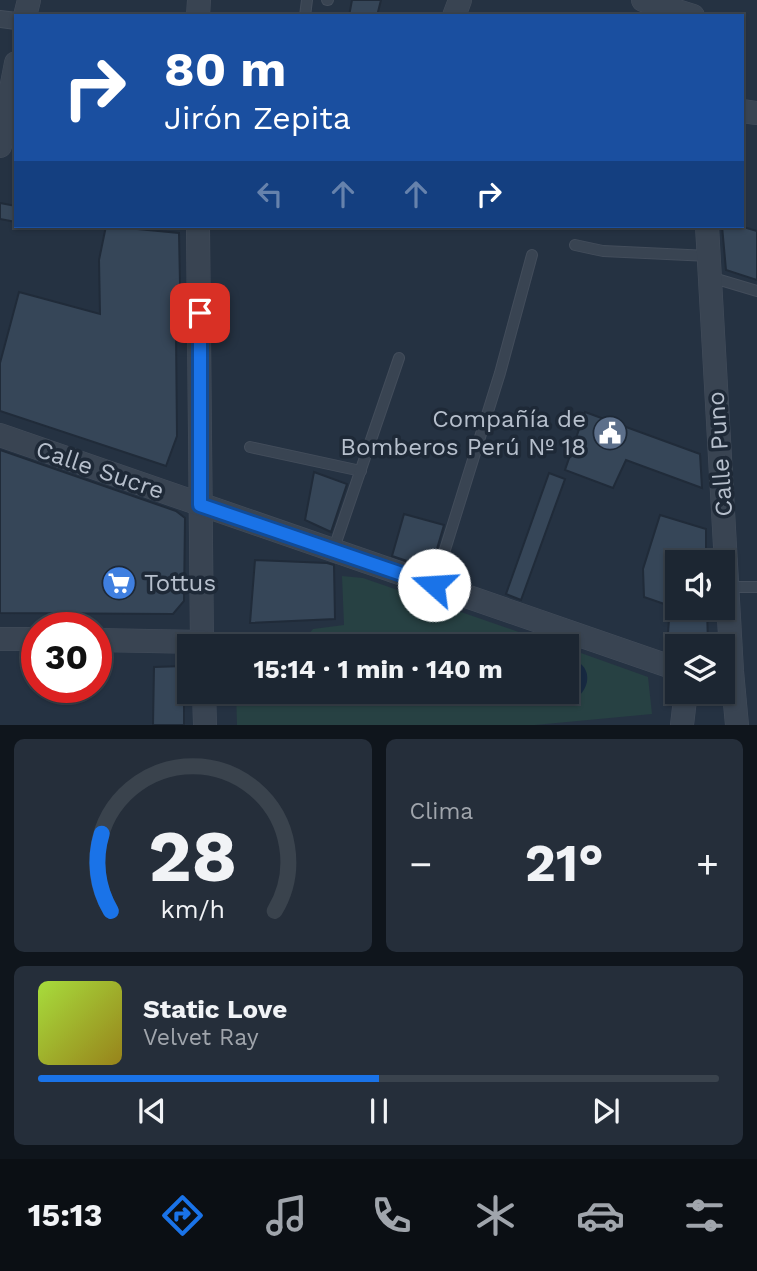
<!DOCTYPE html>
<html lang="es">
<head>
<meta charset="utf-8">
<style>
	:root { --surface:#1c2632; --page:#252e3a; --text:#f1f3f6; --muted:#a0a5ac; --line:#3a434d; --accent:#1a73e8 }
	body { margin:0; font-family:"Work Sans",sans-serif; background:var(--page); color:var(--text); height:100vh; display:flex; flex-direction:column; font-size:26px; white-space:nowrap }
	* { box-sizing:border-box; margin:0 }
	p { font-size:23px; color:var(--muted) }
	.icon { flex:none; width:38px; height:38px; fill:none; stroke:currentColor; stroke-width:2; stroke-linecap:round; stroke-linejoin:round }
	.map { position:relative; height:725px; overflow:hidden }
	.details { display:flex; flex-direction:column; gap:14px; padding:14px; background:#0f151c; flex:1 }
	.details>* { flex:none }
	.guide { position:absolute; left:14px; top:14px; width:730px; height:214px; border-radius:0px; box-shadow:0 2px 5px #0004,0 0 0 2px var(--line); background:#1a4fa0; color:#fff; overflow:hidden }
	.controls { position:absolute; left:665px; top:550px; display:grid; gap:14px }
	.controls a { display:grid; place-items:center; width:70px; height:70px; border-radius:0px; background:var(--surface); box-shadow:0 2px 5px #0004,0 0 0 2px var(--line); font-size:35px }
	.speed { position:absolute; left:21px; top:612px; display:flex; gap:14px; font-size:35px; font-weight:700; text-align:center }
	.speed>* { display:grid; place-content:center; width:91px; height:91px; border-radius:50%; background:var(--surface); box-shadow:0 2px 5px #0004,0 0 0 2px var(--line); line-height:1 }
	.speed .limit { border:10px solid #d22; background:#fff; color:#111 }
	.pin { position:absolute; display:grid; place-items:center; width:60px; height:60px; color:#fff; margin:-30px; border-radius:14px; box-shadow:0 4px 10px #0006 }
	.me { position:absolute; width:77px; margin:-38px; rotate:289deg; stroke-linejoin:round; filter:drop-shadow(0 0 5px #0008) }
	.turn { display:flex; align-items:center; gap:24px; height:147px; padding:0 35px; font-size:32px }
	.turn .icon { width:91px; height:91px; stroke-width:2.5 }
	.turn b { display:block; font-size:49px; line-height:60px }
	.lanes { display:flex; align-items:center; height:66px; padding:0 35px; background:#0003; justify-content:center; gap:35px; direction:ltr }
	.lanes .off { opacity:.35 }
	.big { font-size:52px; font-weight:700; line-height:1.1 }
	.details .tile { flex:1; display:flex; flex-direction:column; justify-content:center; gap:10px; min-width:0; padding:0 24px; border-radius:10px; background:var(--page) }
	.details .dial { align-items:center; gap:0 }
	.dial svg { height:182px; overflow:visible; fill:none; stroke:var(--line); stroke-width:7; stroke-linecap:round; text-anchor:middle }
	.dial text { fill:var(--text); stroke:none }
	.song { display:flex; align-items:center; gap:21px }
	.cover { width:84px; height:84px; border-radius:10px; background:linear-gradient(135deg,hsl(80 70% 55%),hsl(50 70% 35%)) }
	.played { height:7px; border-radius:4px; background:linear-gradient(90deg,var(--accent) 50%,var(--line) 50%) }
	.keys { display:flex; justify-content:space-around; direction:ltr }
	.heat { display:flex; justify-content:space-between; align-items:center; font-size:38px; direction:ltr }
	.details .tiles { flex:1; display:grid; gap:14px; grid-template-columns:1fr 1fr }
	.tile:last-child { grid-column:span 2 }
	.trip { position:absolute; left:177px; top:634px; width:402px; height:70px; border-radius:0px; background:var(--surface); box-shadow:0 2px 5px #0004,0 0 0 2px var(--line); font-weight:700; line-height:70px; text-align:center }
	.menu { display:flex; height:112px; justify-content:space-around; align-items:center; background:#0b0f14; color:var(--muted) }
	.menu .icon { width:49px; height:49px }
	.menu .selected { color:var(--accent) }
	.menu b { font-size:32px; color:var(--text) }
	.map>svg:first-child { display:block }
	.green { fill:#274143 }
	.water { fill:#172941 }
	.building { fill:#364658; stroke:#202b39; stroke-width:2 }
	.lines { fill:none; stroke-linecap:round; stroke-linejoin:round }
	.service-casing { stroke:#434d5b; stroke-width:12 }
	.pedestrian-casing { stroke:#434d5b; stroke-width:18 }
	.minor-casing { stroke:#434d5b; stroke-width:24 }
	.service { stroke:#394452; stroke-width:10 }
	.pedestrian { stroke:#394452; stroke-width:16 }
	.minor { stroke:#394452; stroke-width:23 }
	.route-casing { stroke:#114b97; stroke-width:18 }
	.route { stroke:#1a73e8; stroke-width:12 }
	.labels { text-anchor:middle; stroke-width:7; stroke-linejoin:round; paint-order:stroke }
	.poi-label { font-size:24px; fill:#b6bfcc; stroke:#1e2937; text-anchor:end }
	.street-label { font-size:24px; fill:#b6bfcc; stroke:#1e2937 }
</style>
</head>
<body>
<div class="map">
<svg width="757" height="725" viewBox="0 0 757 725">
	<rect width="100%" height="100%" fill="#253242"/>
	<g class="green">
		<path d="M 342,576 L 363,578 L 559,646 L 299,646 L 313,629 L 344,625 Z"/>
		<path d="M 567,648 L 648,677 L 652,714 L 535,725 L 237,725 L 236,691 L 567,691 Z"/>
	</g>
	<path class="water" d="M 567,658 C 610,666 576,724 547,691 L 567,691 Z"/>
	<g class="building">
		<path d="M 352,0 L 381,0 L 377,16 L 349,16 Z"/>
		<path d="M 0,203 L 16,206 L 16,222 L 0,219 Z"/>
		<path d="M 106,226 L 179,233 L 181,334 L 176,332 L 177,436 L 166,466 L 0,411 L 0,363 L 19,292 L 100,314 L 99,260 Z"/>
		<path d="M 722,226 L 740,226 L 757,231 L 757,280 L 726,270 Z"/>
		<path d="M 585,412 L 700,454 L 702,488 L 626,460 L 613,488 L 565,470 Z"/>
		<path d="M 0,450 L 176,511 L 185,518 L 184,601 L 173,614 L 0,613 Z"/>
		<path d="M 314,472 L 347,484 L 331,532 L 305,520 Z"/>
		<path d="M 549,473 L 565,479 L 521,600 L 506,594 Z"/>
		<path d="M 404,514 L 444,525 L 431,569 L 392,556 Z"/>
		<path d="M 660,515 L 706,529 L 706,562 L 677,562 L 677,607 L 707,607 L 708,646 L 667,646 L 670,607 L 673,607 L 644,597 L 643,569 Z"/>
		<path d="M 255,560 L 327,563 L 334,565 L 335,619 L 250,623 Z"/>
		<path d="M 184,666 L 184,725 L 153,725 L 154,667 Z"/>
	</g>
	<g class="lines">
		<g class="service-casing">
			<g id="service">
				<path d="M 327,0 L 328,0"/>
				<path d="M 305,16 L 307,0"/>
				<path d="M 575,245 L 603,251 L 709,256"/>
				<path d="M 710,277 L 757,291"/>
				<path d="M 250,447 L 361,471"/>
				<path d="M 333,551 L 399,358"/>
				<path d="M 434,585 L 500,373 L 532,255"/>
				<path d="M 729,587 L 757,587"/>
			</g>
		</g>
		<g class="pedestrian-casing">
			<path id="pedestrian" d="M 0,19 L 16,21"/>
		</g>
		<g class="minor-casing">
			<g id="minor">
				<path d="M 643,0 L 693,16"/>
				<path d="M 25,16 L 29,0"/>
				<path d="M 198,16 L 199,0"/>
				<path d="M 454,16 L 460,0"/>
				<path d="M 742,111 L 757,113"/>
				<path d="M 0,146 L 16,63"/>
				<path d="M 198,226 L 202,646"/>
				<path d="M 707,226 L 732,671 L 737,725"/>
				<path d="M 0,435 L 677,669"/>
				<path d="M 0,639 L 37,639"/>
				<path d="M 96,640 L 202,642"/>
				<path d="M 204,691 L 205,725"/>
				<path d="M 682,725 L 686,691"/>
			</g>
		</g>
		<use href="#service" class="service"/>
		<use href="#pedestrian" class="pedestrian"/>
		<use href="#minor" class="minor"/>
	</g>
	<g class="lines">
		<g class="route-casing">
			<path id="route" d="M 200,313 L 200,505 L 434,585"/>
		</g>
		<use href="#route" class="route"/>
	</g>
	<defs>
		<g id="civic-disc" transform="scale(1.75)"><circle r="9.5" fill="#5c6f8a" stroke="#1e2937"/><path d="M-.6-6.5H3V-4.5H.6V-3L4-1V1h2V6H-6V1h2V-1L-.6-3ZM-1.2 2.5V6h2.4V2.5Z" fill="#fff"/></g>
		<g id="supermarket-disc" transform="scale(1.75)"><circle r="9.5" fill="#3f7fe0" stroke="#1e2937"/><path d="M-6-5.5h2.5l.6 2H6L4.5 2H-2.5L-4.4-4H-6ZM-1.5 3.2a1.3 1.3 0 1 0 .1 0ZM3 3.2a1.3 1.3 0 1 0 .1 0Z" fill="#fff"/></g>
	</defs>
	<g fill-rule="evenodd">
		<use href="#civic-disc" x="610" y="433"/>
		<use href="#supermarket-disc" x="119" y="583"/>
	</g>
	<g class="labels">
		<g class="poi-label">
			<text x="586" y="427">Compañía de<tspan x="586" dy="28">Bomberos Perú Nº 18</tspan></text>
			<text x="144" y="591" text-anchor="start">Tottus</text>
		</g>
		<g class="street-label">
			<text transform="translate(720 454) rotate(-94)" y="8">Calle Puno</text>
			<text transform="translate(100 470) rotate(19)" y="8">Calle Sucre</text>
		</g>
	</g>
</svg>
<div class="controls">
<a><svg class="icon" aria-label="sound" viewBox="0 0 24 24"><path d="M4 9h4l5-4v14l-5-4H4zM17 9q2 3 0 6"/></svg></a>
<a><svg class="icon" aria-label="layers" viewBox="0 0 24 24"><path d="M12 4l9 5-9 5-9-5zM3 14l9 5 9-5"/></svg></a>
</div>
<div class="speed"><div class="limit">30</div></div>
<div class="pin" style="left:200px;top:313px;background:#d93025"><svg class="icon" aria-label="arrive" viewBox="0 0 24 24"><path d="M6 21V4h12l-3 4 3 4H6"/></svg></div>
<svg class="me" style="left:434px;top:585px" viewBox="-20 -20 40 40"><circle r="19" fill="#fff"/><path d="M0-13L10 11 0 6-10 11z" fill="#1a73e8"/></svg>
<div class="trip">15:14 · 1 min · 140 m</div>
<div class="guide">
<div class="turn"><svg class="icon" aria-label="right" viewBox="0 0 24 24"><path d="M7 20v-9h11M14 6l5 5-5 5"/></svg><div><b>80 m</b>Jirón Zepita</div></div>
<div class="lanes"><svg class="icon off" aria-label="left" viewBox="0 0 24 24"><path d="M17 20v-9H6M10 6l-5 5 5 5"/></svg><svg class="icon off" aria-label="ahead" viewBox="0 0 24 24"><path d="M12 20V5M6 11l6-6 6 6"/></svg><svg class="icon off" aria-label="ahead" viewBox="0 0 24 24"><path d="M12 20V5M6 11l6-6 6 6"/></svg><svg class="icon" aria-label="right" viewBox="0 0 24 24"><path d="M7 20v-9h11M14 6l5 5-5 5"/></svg></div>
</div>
</div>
<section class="details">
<div class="tiles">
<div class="tile dial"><svg viewBox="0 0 100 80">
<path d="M14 69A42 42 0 1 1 86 69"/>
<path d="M14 69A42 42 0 0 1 10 35" stroke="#1a73e8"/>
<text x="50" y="56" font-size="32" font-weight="700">28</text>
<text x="50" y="72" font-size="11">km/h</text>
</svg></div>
<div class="tile"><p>Clima</p>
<div class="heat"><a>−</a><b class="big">21°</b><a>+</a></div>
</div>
<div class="tile">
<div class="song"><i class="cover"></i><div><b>Static Love</b><p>Velvet Ray</p></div></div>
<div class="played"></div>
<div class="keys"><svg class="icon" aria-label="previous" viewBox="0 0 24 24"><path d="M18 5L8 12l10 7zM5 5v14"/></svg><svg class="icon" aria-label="pause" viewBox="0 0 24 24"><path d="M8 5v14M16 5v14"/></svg><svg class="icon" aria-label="next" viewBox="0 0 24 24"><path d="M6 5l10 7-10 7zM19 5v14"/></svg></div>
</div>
</div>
</section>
<nav class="menu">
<b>15:13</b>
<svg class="icon selected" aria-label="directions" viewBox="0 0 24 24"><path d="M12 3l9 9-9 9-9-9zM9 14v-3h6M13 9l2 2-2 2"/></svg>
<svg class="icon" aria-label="music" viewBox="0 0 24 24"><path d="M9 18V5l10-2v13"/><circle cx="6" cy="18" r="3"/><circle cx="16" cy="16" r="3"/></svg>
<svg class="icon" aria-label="phone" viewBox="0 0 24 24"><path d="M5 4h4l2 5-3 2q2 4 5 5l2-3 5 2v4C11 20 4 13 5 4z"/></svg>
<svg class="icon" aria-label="climate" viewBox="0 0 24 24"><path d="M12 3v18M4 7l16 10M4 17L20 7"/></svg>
<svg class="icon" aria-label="car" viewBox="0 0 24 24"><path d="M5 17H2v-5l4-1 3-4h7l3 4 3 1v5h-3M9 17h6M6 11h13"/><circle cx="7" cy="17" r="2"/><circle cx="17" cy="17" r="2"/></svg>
<svg class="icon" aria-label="filters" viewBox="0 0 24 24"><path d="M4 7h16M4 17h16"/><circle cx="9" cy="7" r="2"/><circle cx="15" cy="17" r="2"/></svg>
</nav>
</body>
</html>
